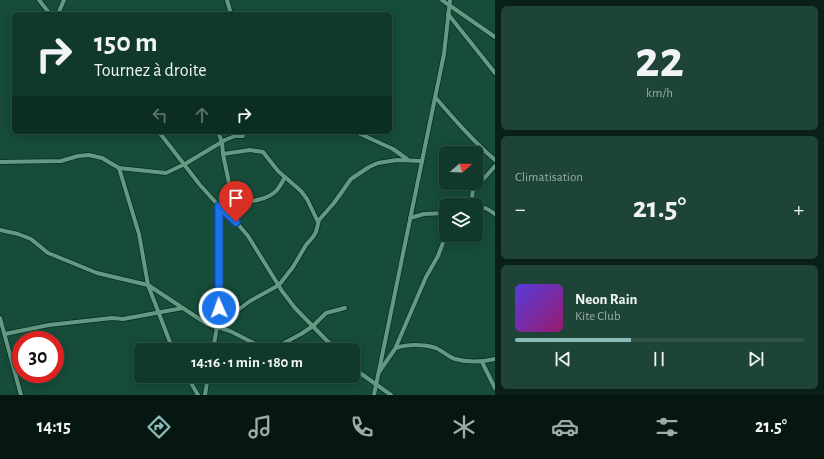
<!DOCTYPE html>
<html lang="fr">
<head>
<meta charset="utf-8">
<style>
	:root { --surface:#10392b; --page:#1e4437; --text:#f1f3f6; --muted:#9caca9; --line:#305347; --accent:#8bbbb9 }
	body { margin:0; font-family:"Alegreya Sans",sans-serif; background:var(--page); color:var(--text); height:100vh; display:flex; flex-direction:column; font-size:15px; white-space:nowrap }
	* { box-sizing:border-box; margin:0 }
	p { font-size:13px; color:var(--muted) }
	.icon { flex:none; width:22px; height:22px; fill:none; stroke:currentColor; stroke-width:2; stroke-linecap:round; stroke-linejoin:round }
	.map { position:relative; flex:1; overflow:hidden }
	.sheet { display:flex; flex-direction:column; gap:6px; padding:6px; background:#091f18; width:329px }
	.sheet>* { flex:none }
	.hud { position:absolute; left:12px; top:12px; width:380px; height:122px; border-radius:6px; box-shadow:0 2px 10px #0003,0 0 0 1px var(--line); background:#10392b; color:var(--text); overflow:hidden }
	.needle { width:26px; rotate:71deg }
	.controls { position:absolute; left:439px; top:146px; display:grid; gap:8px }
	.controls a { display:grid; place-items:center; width:44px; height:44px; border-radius:6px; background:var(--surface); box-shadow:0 2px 10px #0003,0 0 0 1px var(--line); font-size:20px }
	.speed { position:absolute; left:12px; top:331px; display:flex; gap:8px; font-size:20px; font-weight:700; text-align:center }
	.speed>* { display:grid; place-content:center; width:52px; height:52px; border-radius:50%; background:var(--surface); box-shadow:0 2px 10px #0003,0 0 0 1px var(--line); line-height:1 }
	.speed .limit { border:6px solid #d22; background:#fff; color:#111 }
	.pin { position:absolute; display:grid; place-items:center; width:34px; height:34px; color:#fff; margin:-41px -17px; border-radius:50% 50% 50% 0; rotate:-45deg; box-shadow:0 0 4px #0007 }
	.pin .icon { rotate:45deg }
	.me { position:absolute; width:44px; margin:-22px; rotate:358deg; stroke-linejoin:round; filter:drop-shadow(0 0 3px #0008) }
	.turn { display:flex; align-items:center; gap:14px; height:84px; padding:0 16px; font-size:18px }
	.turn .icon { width:52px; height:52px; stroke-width:2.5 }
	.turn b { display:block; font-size:28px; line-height:34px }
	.lanes { display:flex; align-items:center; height:38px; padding:0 16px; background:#0003; justify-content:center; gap:20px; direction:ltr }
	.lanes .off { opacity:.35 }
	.big { font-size:30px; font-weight:600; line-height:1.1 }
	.sheet .card { flex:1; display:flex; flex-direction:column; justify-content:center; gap:6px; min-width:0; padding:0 14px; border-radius:6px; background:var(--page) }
	.sheet .dial { align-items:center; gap:0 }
	.dial b { font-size:52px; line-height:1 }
	.song { display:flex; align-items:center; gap:12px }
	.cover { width:48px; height:48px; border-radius:6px; background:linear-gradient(135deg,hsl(250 70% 55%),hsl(320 70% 35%)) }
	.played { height:4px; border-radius:2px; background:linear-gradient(90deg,var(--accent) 40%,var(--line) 40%) }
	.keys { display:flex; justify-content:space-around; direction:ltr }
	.heat { display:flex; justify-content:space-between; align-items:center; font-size:22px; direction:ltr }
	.trip { position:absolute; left:134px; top:343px; width:226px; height:40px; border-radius:6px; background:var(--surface); box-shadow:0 2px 10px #0003,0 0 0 1px var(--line); font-weight:600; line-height:40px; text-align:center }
	.tab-bar { display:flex; height:64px; justify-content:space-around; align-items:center; background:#061711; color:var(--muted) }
	.tab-bar .icon { width:28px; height:28px }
	.tab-bar .current { color:var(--accent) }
	.tab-bar b { font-size:18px; color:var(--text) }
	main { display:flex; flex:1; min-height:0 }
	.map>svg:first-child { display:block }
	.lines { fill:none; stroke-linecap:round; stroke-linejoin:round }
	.street-casing { stroke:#052f21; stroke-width:5.5 }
	.street { stroke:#659983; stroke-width:4 }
	.route-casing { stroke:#114b97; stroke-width:10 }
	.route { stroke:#1a73e8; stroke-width:7 }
</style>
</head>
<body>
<main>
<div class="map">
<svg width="495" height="395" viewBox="0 0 495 395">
	<rect width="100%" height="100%" fill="#164c39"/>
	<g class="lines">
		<g class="street-casing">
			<g id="street">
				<path d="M 39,0 L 50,14"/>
				<path d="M 227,0 L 231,14"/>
				<path d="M 442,0 L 495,37"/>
				<path d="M 58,14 L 64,0"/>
				<path d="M 448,14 L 495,73"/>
				<path d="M 435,97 C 454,119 473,141 495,160"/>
				<path d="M 159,132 L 200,185 L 219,206 L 236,222 L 248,236 L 282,291 L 295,308 L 336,350"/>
				<path d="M 218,132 L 222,142 L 223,154 L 229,183 L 231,207 L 236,221"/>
				<path d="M 356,132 L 393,149 L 407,159"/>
				<path d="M 223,154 L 250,150 L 263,152 L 278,171 L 301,191 L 307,199 L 318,222"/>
				<path d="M 0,162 L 61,161 L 78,156 L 89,155 L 102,158 L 119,168 L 166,173 L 185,164 L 225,140 L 235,136 L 243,136"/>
				<path d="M 119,168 L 139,234 L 148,285 L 173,350"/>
				<path d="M 231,204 C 244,202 267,201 276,191 C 280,187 282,182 285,177"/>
				<path d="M 471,205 L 473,202 L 472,196 L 473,191 L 495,166"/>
				<path d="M 476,209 C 483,205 489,210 495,214"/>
				<path d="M 410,218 L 424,214 L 446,213"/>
				<path d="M 0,230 L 18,234 L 31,239 L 48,253 L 97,273 L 148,285 L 207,324 L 230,331 L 267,350"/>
				<path d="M 0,318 L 21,395"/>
				<path d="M 218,321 L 230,316 L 250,301 L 279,285 L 293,267 L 306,245 L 313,237 L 316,232 L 319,220 L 334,203 L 351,179 L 369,167 L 378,163 L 397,160 L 421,161"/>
				<path d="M 5,334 L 49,325 L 112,318 L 123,319 L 183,308"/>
				<path d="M 396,348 C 407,344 424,344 436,348 C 443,351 448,357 455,359 C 469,363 482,362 495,359"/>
				<path d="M 213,350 L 218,321 L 219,206"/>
				<path d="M 271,350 L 301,334 L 313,326 L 326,313 L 345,308"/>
				<path d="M 482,362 L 495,388"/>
				<path d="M 353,368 L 391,395"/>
				<path d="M 379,372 L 395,349 L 426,277 L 438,256 L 446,235"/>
				<path d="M 187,376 L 198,395"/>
				<path d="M 205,395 L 208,376"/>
				<path d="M 374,395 L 444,54 L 450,0"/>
			</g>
		</g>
		<use href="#street" class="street"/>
	</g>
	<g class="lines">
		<g class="route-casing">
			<path id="route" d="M 219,308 L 219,206 L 236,222"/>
		</g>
		<use href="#route" class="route"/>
	</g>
</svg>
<div class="controls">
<a><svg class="needle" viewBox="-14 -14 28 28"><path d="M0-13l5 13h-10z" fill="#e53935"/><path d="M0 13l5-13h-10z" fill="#9caca9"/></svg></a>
<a><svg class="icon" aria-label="layers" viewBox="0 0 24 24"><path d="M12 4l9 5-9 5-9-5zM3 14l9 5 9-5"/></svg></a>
</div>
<div class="speed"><div class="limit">30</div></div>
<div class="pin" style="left:236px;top:222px;background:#d93025"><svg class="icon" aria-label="arrive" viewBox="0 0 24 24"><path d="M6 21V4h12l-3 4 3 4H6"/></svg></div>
<svg class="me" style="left:219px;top:308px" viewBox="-20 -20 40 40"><circle r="17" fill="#1a73e8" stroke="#fff" stroke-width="3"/><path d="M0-11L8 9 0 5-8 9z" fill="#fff"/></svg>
<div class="trip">14:16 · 1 min · 180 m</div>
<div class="hud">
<div class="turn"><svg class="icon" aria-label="right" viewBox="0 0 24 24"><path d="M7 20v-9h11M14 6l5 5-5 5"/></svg><div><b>150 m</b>Tournez à droite</div></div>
<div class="lanes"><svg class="icon off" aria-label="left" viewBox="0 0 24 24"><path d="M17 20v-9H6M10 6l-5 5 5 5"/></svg><svg class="icon off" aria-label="ahead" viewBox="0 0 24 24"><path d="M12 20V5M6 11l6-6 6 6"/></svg><svg class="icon" aria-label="right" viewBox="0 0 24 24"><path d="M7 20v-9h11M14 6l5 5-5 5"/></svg></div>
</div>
</div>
<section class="sheet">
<div class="card dial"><b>22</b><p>km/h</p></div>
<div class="card"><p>Climatisation</p>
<div class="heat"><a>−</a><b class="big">21.5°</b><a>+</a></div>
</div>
<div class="card">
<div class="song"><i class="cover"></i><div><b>Neon Rain</b><p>Kite Club</p></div></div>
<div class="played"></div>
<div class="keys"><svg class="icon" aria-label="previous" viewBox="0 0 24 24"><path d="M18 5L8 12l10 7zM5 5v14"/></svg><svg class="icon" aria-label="pause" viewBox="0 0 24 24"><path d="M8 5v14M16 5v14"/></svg><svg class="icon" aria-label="next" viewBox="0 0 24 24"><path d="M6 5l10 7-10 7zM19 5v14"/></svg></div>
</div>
</section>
</main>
<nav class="tab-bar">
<b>14:15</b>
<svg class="icon current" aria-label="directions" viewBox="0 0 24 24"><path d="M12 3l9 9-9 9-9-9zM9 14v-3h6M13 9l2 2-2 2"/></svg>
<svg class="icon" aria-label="music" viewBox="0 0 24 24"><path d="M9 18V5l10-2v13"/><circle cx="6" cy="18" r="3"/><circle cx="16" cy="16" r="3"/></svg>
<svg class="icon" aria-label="phone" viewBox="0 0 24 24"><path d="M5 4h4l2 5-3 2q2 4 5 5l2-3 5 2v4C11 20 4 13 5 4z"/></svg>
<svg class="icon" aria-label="climate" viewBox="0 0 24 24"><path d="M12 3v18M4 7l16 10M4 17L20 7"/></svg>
<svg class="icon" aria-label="car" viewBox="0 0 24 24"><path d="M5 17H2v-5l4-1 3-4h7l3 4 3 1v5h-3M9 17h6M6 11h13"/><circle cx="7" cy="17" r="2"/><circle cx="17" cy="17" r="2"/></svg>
<svg class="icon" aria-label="filters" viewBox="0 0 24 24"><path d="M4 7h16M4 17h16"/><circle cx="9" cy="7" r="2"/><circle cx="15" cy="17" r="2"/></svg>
<b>21.5°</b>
</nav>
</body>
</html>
